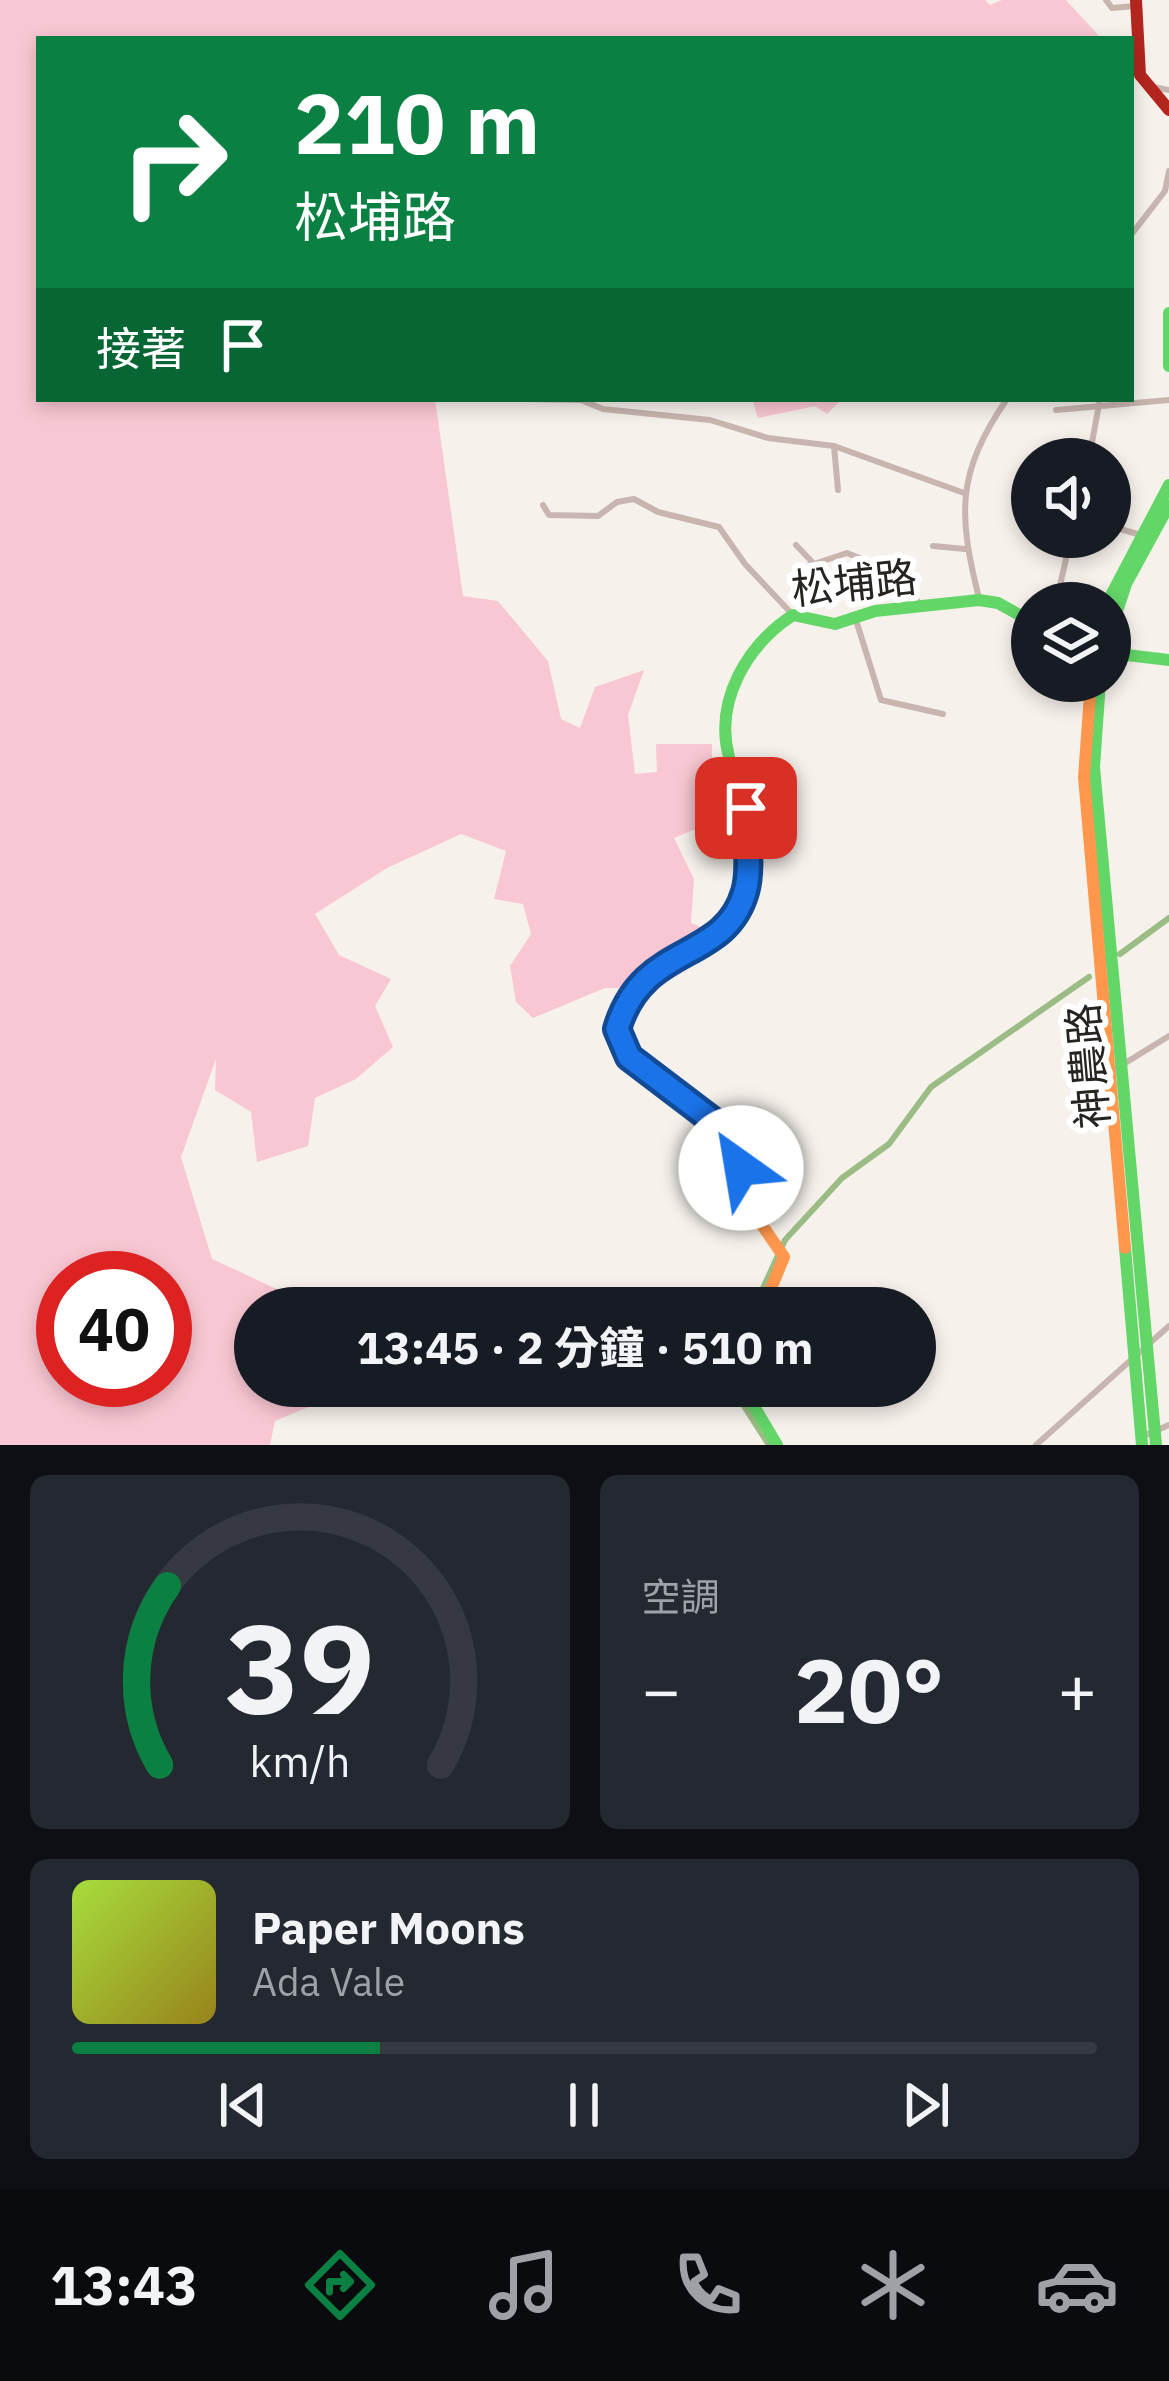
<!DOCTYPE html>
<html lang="zh-TW">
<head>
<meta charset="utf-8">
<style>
	:root { --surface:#171b24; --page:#242831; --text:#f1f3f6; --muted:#9ea1a6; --line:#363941; --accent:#0b8043 }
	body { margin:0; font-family:"IBM Plex Sans","Noto Sans TC",sans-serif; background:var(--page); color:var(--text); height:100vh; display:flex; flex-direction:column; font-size:45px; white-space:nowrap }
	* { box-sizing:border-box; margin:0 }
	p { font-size:39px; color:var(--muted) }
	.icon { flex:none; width:66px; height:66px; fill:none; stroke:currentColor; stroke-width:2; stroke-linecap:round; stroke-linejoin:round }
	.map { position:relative; height:1445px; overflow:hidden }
	.sheet { display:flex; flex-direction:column; gap:30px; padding:30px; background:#0d0f14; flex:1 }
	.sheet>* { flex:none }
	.top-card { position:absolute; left:36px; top:36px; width:1098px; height:366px; border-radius:0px; box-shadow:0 6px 18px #0003; background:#0b8043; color:#fff; overflow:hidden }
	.fabs { position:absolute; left:1011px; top:438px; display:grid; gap:24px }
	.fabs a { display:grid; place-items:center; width:120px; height:120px; border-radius:50%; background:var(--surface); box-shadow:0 6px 18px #0003; font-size:60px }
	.speed { position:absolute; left:36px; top:1251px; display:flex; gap:24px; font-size:60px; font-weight:700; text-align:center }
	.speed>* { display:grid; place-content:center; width:156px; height:156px; border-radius:50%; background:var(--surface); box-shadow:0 6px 18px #0003; line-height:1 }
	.speed .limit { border:18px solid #d22; background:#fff; color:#111 }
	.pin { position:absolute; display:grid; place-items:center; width:102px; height:102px; color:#fff; margin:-51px; border-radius:24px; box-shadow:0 6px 18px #0006 }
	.me { position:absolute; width:132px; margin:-66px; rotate:328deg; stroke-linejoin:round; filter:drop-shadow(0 0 9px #0008) }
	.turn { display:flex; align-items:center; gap:42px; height:252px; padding:0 60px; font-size:54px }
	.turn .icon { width:156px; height:156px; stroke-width:2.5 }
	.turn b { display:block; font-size:84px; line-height:102px }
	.then { display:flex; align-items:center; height:114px; padding:0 60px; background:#0003; gap:24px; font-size:45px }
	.big { font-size:90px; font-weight:700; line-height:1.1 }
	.sheet .widget { flex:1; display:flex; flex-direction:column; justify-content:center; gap:18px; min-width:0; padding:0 42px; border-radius:18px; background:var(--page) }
	.sheet .dial { align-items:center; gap:0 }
	.dial svg { height:312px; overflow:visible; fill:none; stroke:var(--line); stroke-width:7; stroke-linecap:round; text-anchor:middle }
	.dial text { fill:var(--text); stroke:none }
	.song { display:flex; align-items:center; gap:36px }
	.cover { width:144px; height:144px; border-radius:18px; background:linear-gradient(135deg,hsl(80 70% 55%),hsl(50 70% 35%)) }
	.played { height:12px; border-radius:6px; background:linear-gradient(90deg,var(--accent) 30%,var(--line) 30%) }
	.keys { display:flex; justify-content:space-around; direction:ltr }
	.heat { display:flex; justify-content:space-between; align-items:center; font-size:66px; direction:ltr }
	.sheet .tiles { flex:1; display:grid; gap:30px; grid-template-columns:1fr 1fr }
	.widget:last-child { grid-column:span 2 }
	.trip { position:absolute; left:234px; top:1287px; width:702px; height:120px; border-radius:60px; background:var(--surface); box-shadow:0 6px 18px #0003; font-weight:700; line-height:120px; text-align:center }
	.tab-bar { display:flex; height:192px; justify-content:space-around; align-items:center; background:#090b0e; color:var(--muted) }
	.tab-bar .icon { width:84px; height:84px }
	.tab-bar .on { color:var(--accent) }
	.tab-bar b { font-size:54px; color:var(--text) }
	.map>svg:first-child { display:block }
	.green { fill:#f9c7d3; fill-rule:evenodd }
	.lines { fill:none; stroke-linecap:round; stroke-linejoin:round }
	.canal { stroke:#9cbc85; stroke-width:6 }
	.street { stroke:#c8b5af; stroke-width:6 }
	.fast { stroke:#63d668; stroke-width:12 }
	.slow { stroke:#ff974d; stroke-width:12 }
	.jam { stroke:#b3261e; stroke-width:12 }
	.route-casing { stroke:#114b97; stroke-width:30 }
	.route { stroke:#1a73e8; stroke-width:21 }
	.labels { text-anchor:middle; stroke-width:12; stroke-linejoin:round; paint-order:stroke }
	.street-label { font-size:42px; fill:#272420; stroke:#fff }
</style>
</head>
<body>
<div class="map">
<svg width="1169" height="1445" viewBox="0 0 1169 1445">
	<rect width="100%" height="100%" fill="#f6f1eb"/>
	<g class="green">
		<path d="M 0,0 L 985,0 L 990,5 L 1002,0 L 1066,0 L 1102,39 L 39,39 L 39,399 L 435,399 L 463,596 L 498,601 L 548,661 L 561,719 L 580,728 L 595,687 L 644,670 L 628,715 L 635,774 L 657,772 L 656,744 L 712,744 L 712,765 L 742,810 L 674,838 L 694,879 L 691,923 L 714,932 L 637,968 L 631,988 L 605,988 L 533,1018 L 516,1002 L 510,966 L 531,934 L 523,904 L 494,899 L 506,851 L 461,834 L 387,868 L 315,914 L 339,955 L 391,979 L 375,1006 L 393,1047 L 356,1079 L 315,1098 L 308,1146 L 257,1162 L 251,1112 L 215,1090 L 216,1059 L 181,1157 L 212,1259 L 318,1308 L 255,1308 L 255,1386 L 359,1386 L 275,1421 L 270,1445 L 0,1445 ZM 63,1278 L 165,1278 L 165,1380 L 63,1380 Z"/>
		<path d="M 752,399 L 842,399 L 827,414 L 815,406 L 758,418 Z"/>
	</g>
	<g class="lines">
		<g class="canal">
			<path d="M 1120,954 L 1169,918"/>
			<path d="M 754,1308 L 785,1240 L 842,1178 L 889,1144 L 931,1087 L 1089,977"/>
			<path d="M 731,1386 L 769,1445"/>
		</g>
		<g class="street">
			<path d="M 1106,0 L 1112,8 L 1135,6"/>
			<path d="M 1148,86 L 1169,90"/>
			<path d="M 1131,235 L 1165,191 L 1169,171"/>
			<path d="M 527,399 L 581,400 L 603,409 L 710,420 L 768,438 L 834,446 L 964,493"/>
			<path d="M 1056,410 L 1169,400"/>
			<path d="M 834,446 L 838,490"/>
			<path d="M 1089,459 L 1100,399"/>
			<path d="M 543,505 L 549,515 L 598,516 L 617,502 L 634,499 L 658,512 L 719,527 L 745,564 L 793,615"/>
			<path d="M 1029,505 L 1032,506"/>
			<path d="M 1110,526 L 1141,535"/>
			<path d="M 796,545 L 814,564 L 847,553 C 875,564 908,575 919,605"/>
			<path d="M 933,546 L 965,549"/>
			<path d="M 979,598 C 958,514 956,473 1007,399"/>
			<path d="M 1056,603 L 1071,537"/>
			<path d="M 855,617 L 881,700 L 943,714"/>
			<path d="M 1109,1073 L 1169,1036"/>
			<path d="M 1141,1437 L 1169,1425"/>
			<path d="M 1036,1445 L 1169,1326"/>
		</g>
		<g class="fast">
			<path d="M 1169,313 L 1169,366"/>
			<path d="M 1107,603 L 1169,485"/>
			<path d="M 1110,632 L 1126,584 L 1169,505"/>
			<path d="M 1110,653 L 1169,660"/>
			<path d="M 1100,681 L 1094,767 L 1156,1445"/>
			<path d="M 725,926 C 746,893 750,850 746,810 C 744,792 733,774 729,757 C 714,701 747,645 793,615 L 835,624 L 875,611 L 979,600 L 998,603 L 1032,622"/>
			<path d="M 1125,1248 L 1142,1445"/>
			<path d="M 742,1386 L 777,1445"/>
		</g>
		<g class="slow">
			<path d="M 1091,681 L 1084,777 L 1125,1248"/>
			<path d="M 725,926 C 697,969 627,958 617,1038 L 647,1072 L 729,1133 L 762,1225 L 784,1257 L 763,1308"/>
		</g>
		<path class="jam" d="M 1136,0 L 1140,75 L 1169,110"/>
	</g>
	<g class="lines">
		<g class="route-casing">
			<path id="route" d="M 741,1168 L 729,1133 L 629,1057 L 617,1029 C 643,941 724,964 745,892 C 752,868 746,833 746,808"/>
		</g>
		<use href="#route" class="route"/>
	</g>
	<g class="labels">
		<g class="street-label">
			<text transform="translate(854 583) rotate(-6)" y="15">松埔路</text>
			<text transform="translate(1088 1066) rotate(-95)" y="15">神農路</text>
		</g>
	</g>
</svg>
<div class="fabs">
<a><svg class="icon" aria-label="sound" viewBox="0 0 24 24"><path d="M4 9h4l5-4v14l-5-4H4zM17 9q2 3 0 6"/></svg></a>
<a><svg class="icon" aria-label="layers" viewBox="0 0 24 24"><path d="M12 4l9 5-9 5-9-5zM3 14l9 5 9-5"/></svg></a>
</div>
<div class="speed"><div class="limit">40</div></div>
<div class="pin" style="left:746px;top:808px;background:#d93025"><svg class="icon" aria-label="arrive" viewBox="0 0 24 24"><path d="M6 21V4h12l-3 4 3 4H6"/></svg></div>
<svg class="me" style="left:741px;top:1168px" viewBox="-20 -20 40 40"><circle r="19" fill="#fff"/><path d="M0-13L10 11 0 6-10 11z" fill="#1a73e8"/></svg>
<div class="trip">13:45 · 2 分鐘 · 510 m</div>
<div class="top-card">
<div class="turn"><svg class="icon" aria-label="right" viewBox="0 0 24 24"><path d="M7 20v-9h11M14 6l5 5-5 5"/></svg><div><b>210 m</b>松埔路</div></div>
<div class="then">接著<svg class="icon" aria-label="arrive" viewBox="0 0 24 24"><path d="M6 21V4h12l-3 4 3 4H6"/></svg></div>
</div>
</div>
<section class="sheet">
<div class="tiles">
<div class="widget dial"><svg viewBox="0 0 100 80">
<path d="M14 69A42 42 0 1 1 86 69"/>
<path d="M14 69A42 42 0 0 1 16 23" stroke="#0b8043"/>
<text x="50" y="56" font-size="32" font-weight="700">39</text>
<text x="50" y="72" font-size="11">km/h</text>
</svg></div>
<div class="widget"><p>空調</p>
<div class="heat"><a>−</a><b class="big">20°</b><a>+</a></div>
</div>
<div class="widget">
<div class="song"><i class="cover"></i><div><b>Paper Moons</b><p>Ada Vale</p></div></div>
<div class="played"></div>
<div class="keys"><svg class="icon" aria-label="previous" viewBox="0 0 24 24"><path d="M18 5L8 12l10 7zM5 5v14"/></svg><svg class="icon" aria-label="pause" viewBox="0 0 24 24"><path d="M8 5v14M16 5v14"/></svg><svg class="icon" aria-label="next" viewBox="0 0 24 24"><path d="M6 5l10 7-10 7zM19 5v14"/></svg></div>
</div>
</div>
</section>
<nav class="tab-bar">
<b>13:43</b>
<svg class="icon on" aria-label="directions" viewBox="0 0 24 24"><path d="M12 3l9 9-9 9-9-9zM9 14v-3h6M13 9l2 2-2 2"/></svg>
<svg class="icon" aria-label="music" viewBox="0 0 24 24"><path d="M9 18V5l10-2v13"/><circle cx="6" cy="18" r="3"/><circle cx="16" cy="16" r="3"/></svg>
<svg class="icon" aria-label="phone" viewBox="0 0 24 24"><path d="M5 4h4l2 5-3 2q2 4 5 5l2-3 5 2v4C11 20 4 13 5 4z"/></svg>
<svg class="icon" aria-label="climate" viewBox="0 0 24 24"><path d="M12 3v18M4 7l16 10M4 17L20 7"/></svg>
<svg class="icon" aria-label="car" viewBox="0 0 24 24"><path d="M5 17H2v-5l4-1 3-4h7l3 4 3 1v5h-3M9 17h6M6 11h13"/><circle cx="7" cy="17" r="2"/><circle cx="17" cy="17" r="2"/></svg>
</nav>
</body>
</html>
